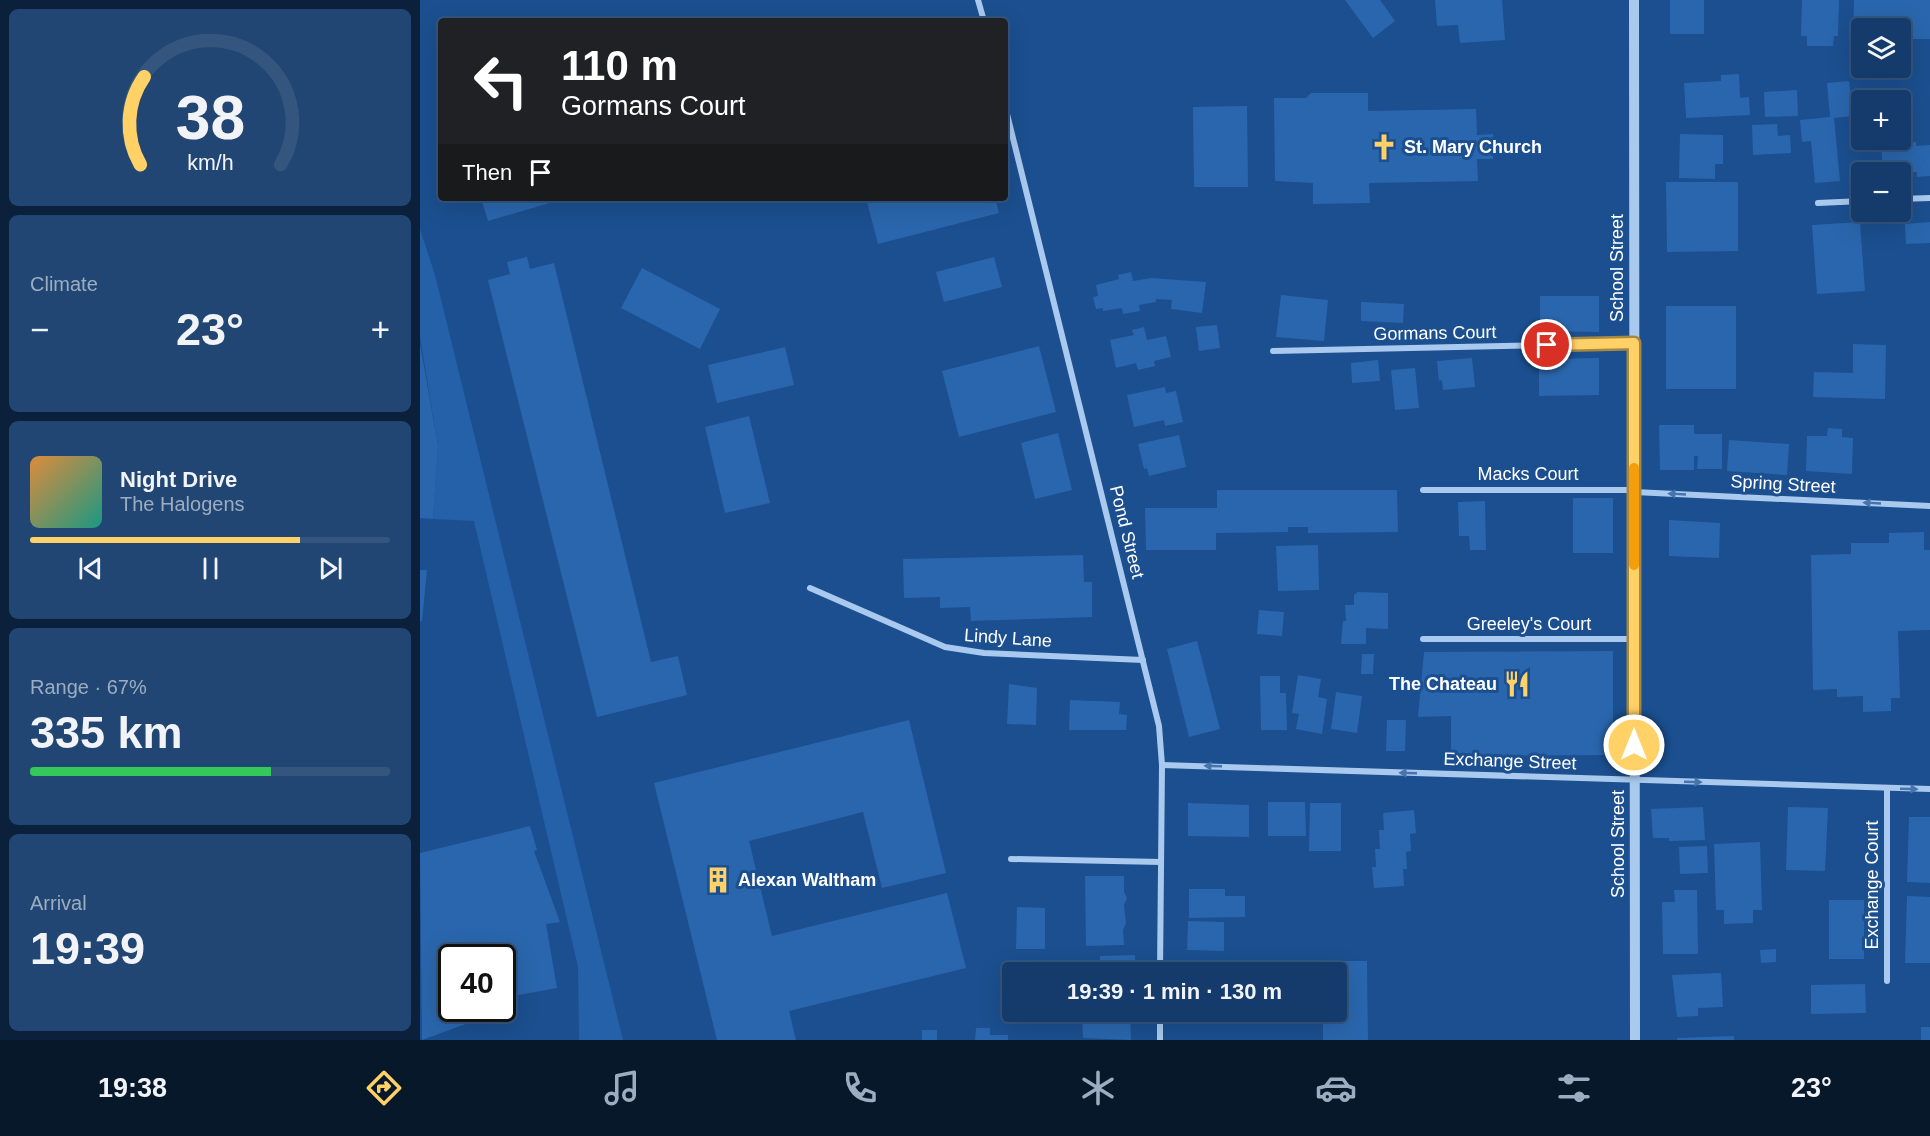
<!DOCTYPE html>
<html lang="en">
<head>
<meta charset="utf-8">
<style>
	:root { --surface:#143b6b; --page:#214673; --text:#f1f3f6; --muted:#9dadc1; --line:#33557e; --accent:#ffd166 }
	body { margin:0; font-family:Helvetica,sans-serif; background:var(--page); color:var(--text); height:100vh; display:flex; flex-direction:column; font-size:22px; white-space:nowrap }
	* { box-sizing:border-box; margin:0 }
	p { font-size:20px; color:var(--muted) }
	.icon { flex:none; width:33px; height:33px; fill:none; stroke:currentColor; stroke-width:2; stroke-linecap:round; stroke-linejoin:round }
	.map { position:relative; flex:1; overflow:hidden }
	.drawer { display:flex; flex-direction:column; gap:9px; padding:9px; background:#0b203b; width:420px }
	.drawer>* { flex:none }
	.hud { position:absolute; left:18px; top:18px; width:570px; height:183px; border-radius:6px; box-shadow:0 6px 24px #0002,0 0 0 2px var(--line); background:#202124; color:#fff; overflow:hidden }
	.controls { position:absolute; left:1431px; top:18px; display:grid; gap:12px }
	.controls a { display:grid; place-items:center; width:60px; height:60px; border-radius:6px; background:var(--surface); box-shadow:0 6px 24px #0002,0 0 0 2px var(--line); font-size:30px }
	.speed { position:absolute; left:18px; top:944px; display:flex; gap:12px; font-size:30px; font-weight:700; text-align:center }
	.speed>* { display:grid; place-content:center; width:78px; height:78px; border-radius:50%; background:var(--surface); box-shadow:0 6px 24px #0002,0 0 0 2px var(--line); line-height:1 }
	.speed .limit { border:3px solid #111; border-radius:9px; background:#fff; color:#111 }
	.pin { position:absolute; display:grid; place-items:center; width:51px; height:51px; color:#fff; margin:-26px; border:3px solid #fff; border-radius:50%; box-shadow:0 2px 6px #0007 }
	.me { position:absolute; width:66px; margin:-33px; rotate:0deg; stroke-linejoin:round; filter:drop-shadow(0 0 4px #0008) }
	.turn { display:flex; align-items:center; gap:21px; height:126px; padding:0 24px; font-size:27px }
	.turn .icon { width:78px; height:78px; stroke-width:2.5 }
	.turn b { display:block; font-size:42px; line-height:51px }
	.then { display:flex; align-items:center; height:57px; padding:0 24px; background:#0003; gap:12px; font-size:22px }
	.big { font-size:45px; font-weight:700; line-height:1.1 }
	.drawer .card { flex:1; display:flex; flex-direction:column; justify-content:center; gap:9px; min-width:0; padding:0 21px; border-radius:9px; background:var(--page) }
	.drawer .dial { align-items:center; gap:0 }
	.dial svg { height:156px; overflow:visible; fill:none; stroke:var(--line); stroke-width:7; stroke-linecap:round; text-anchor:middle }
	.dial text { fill:var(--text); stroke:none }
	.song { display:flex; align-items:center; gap:18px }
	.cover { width:72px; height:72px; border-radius:9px; background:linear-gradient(135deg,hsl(30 70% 55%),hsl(170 70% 35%)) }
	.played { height:6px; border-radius:3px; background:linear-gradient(90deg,var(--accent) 75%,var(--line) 75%) }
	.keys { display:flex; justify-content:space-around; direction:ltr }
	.heat { display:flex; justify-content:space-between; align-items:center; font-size:33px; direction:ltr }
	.charge { height:9px; border-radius:4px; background:linear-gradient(90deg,#34c759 67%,var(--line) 0) }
	.trip { position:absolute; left:582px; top:962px; width:345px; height:60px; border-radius:6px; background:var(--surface); box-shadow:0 6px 24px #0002,0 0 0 2px var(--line); font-weight:700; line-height:60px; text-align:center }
	.tabs { display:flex; height:96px; justify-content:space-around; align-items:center; background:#08182b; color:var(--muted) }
	.tabs .icon { width:42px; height:42px }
	.tabs .selected { color:var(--accent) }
	.tabs b { font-size:27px; color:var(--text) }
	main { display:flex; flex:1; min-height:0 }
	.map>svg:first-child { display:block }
	.green { fill:#2461a8 }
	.building { fill:#2a66ad }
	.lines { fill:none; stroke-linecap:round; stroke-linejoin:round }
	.minor { stroke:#a9c9ee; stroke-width:6 }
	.tertiary { stroke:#a9c9ee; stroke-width:10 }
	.oneway { fill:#4674ac }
	.route-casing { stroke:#a68842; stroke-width:15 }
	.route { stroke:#ffd166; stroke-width:10 }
	.slow { stroke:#f59e0b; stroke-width:10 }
	.labels { text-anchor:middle; stroke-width:6; stroke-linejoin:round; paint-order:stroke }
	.poi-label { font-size:18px; font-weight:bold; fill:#fff; stroke:#1b4f8f; text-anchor:start }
	.street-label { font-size:18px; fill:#fff; stroke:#1b4f8f }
</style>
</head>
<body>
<main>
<section class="drawer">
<div class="card dial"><svg viewBox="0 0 100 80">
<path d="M14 69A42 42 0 1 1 86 69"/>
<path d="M14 69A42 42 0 0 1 16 24" stroke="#ffd166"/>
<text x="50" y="56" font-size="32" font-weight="700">38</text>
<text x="50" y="72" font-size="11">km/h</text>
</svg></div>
<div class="card"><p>Climate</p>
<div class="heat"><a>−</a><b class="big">23°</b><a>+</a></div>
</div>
<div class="card">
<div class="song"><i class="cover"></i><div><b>Night Drive</b><p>The Halogens</p></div></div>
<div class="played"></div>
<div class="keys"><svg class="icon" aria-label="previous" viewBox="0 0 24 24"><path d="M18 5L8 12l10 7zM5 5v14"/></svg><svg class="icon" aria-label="pause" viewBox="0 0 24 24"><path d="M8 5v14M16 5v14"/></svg><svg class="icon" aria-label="next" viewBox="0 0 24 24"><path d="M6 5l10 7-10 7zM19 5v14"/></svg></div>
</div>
<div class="card"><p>Range · 67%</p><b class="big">335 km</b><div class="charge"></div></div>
<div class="card"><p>Arrival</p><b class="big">19:39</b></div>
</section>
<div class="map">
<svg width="1510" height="1040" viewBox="0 0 1510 1040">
	<rect width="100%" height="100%" fill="#1b4f8f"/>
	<path class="green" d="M 0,229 L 15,275 L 203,1040 L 159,1040 L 158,967 L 54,521 L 13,519 L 18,446 L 0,337 Z"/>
	<g class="building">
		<path d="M 925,0 L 960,0 L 975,21 L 953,38 Z"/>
		<path d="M 1015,0 L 1082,0 L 1085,40 L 1040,43 L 1038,25 L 1017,26 Z"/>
		<rect x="1250" y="0" width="34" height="34"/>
		<path d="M 1382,0 L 1419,0 L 1418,36 L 1414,36 L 1413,46 L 1387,46 L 1387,36 L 1381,36 Z"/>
		<path d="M 1434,0 L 1510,0 L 1510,39 L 1480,39 L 1480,28 L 1442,28 L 1442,38 L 1433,38 Z"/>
		<path d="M 1319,74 L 1320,98 L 1329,97 L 1330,115 L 1266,118 L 1264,83 L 1301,81 L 1301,75 Z"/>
		<path d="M 1429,81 L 1433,116 L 1414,118 L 1420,181 L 1395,183 L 1391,141 L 1382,142 L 1380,120 L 1410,117 L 1407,83 Z"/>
		<path d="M 1377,90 L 1378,116 L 1345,117 L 1344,92 Z"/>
		<path d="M 891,93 L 948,93 L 948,111 L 1056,109 L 1057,135 L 1073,134 L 1073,159 L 1057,159 L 1058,181 L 949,183 L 950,203 L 893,204 L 893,183 L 855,181 L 854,98 L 886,98 Z"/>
		<path d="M 827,106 L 828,187 L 774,187 L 773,107 Z"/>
		<path d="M 1357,124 L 1358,136 L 1370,135 L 1371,153 L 1333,155 L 1332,125 Z"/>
		<path d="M 1260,134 L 1303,135 L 1303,164 L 1295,164 L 1295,179 L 1259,178 Z"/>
		<path d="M 1496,142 L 1496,146 L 1510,145 L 1510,176 L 1497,177 L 1497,172 L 1463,172 L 1461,144 Z"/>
		<path d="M 1246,182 L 1318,182 L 1318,251 L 1247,252 Z"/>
		<path d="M 61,198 L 143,198 L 143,199 L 68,221 Z"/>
		<path d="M 446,198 L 575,198 L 579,213 L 458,244 Z"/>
		<path d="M 1440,222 L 1445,291 L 1397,294 L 1392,225 Z"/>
		<path d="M 1510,222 L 1510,243 L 1486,244 L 1485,224 Z"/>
		<path d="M 107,257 L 110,269 L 134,263 L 231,662 L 258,656 L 267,695 L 177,717 L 68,280 L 90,274 L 87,262 Z"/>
		<path d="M 574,257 L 582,287 L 524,302 L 516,272 Z"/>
		<path d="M 222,268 L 300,309 L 280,349 L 201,308 Z"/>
		<path d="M 711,272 L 713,281 L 731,278 L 786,282 L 782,313 L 751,309 L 752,300 L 736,299 L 736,302 L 719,305 L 720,311 L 703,314 L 702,308 L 683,311 L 683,308 L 676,309 L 673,297 L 678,296 L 676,285 L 699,279 L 698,275 Z"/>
		<path d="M 861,295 L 908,300 L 904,341 L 856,337 Z"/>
		<path d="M 1120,296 L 1179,296 L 1179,332 L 1120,331 Z"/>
		<path d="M 941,302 L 984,304 L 983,323 L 941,321 Z"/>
		<rect x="1246" y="306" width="70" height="83"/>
		<path d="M 797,325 L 800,348 L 779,351 L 776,327 Z"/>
		<path d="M 724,327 L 727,340 L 746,336 L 751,357 L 734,361 L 735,366 L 718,370 L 716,363 L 696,368 L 690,340 L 714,335 L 712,330 Z"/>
		<path d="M 0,344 L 18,446 L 13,519 L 0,518 Z"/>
		<path d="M 1433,344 L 1466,345 L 1465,399 L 1393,397 L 1394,372 L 1433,373 Z"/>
		<path d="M 619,346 L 636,412 L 539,437 L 522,371 Z"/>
		<path d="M 365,347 L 374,385 L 297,403 L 288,365 Z"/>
		<path d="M 1052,358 L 1055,387 L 1023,390 L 1022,380 L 1019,381 L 1017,361 Z"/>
		<path d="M 1179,358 L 1179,395 L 1119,396 L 1119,359 Z"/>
		<path d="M 958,360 L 960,381 L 932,383 L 931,363 Z"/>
		<path d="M 995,368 L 999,408 L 975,410 L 971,370 Z"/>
		<path d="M 745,387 L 746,393 L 756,391 L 763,422 L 745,426 L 744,420 L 714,427 L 707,395 Z"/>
		<path d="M 329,416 L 350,503 L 305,513 L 285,427 Z"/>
		<path d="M 1239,425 L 1274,425 L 1274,434 L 1302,434 L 1302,469 L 1277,469 L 1278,456 L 1274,456 L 1274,470 L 1240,470 Z"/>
		<path d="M 1408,428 L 1422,429 L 1422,437 L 1433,438 L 1432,474 L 1386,471 L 1387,436 L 1407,436 Z"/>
		<path d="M 638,433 L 652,490 L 615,499 L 601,443 Z"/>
		<path d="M 759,435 L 766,467 L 729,476 L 727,468 L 724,469 L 718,444 Z"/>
		<path d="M 1309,440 L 1369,444 L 1367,475 L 1307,471 Z"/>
		<path d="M 797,490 L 977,490 L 978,532 L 888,533 L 888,527 L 868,527 L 868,532 L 796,533 L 796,550 L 726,550 L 725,508 L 797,508 Z"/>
		<rect x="1153" y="498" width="40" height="55"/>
		<path d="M 1065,501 L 1066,550 L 1050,550 L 1049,536 L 1039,536 L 1038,502 Z"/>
		<path d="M 1249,520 L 1300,523 L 1299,558 L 1249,556 Z"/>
		<path d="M 1504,532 L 1504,550 L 1510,550 L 1510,630 L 1478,631 L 1480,698 L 1471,698 L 1471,711 L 1443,712 L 1443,696 L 1417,697 L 1417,689 L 1393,690 L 1391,555 L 1431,554 L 1431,543 L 1469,543 L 1469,533 Z"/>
		<path d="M 898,545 L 899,590 L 858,591 L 856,546 Z"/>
		<path d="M 663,555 L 664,582 L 672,582 L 672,617 L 551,621 L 550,607 L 520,608 L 520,597 L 484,598 L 483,559 Z"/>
		<path d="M 0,570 L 7,570 L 2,621 L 0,621 Z"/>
		<path d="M 938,592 L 968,593 L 968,629 L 946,628 L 946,644 L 921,644 L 923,621 L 926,621 L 925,605 L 934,605 L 934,595 Z"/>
		<path d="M 839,610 L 864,612 L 862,636 L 837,634 Z"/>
		<path d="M 777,641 L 800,729 L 769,737 L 747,649 Z"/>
		<path d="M 1193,651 L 1193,755 L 1031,756 L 1031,716 L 998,717 L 1004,652 Z"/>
		<path d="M 942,654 L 954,654 L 953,674 L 941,674 Z"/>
		<path d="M 878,675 L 901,679 L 898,697 L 907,699 L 902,734 L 876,729 L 879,714 L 872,713 Z"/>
		<path d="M 840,676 L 860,676 L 860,693 L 866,693 L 867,730 L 841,730 Z"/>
		<path d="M 589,684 L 617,688 L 616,725 L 587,724 Z"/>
		<path d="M 916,692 L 942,696 L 937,733 L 911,729 Z"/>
		<path d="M 650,700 L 700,702 L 699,714 L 707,715 L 706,730 L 649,730 Z"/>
		<path d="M 489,720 L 526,873 L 462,888 L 443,812 L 329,841 L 352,936 L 527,893 L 546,968 L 369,1011 L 376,1040 L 297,1040 L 234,783 Z"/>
		<path d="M 967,720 L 986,720 L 985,751 L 966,751 Z"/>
		<path d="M 848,802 L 885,802 L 886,836 L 848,836 Z"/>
		<path d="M 768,803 L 829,805 L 829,837 L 768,836 Z"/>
		<path d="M 890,803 L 921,803 L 921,851 L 889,851 Z"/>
		<path d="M 1283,807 L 1285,840 L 1249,841 L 1249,838 L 1233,838 L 1231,809 Z"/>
		<path d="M 1368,807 L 1408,808 L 1405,871 L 1366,870 Z"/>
		<path d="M 994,810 L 996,833 L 990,834 L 991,851 L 986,852 L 987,869 L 983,869 L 984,886 L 954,888 L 952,867 L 956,867 L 955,849 L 960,849 L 959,830 L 964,830 L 963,813 Z"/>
		<path d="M 1489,817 L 1510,817 L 1510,883 L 1487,882 Z"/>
		<path d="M 110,826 L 117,850 L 114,851 L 140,922 L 126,924 L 137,988 L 82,998 L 82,957 L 32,957 L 32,1008 L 52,1008 L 54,1021 L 2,1040 L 0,853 Z"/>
		<path d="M 1340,842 L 1342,910 L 1333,910 L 1333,923 L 1304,924 L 1304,910 L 1296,910 L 1294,844 Z"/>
		<path d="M 1287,846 L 1288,873 L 1260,874 L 1259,847 Z"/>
		<path d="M 665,876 L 704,876 L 704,892 L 707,898 L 704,905 L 706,923 L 703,930 L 704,945 L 666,946 Z"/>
		<path d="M 769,889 L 805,889 L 805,896 L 825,896 L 825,917 L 769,918 Z"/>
		<path d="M 1254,890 L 1277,890 L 1278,954 L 1243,954 L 1242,902 L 1255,902 Z"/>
		<path d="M 1487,896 L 1510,897 L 1510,963 L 1485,963 Z"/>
		<rect x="1409" y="900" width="35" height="59"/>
		<path d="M 597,907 L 625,908 L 625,949 L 596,949 Z"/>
		<path d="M 768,921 L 804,922 L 804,951 L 767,950 Z"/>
		<path d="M 1356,949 L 1356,962 L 1341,963 L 1340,950 Z"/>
		<path d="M 715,955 L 715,972 L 680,972 L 680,956 Z"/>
		<path d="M 764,960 L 804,961 L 804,964 L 817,964 L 817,972 L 764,972 Z"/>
		<path d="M 903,961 L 947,961 L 948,1040 L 903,1040 L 903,1011 L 916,1011 L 916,972 L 903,972 Z"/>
		<path d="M 1301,973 L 1303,1007 L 1278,1008 L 1278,1016 L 1257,1017 L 1252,975 Z"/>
		<path d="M 1445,984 L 1446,1013 L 1391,1014 L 1391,985 Z"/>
		<path d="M 662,1011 L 710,1011 L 711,1040 L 663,1038 Z"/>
		<rect x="1501" y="1027" width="9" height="13"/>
		<path d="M 556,1028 L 570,1028 L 570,1035 L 588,1035 L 588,1040 L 555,1040 Z"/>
		<rect x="502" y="1030" width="15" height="10"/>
		<path d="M 1314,1036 L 1314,1040 L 1257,1040 L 1257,1038 Z"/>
	</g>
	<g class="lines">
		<g class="minor">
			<path d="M 558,0 L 564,21"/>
			<path d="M 585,106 L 739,726 L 742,765 L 740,972"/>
			<path d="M 1480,199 L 1510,198"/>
			<path d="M 1398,203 L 1442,201"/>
			<path d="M 853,351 L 1214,343"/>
			<path d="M 1003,490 L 1214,490"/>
			<path d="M 1214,492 L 1510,506"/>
			<path d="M 390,588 L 525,647 L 564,653 L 723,660"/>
			<path d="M 1003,639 L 1214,639"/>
			<path d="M 742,765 L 1510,789"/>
			<path d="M 591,859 L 741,862"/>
			<path d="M 1467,981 L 1467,788"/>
			<path d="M 740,1040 L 740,1011"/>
		</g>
		<path class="tertiary" d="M 1214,0 L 1215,1040"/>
	</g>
	<defs><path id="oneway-solid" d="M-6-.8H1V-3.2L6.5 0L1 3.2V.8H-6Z" transform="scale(1.5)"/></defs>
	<g class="oneway">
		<use href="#oneway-solid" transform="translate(1257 494) rotate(-177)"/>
		<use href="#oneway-solid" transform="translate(1452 503) rotate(-177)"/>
		<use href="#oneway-solid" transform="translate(793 766) rotate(-178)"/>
		<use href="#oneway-solid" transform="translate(988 773) rotate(-178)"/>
		<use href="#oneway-solid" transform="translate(1273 782) rotate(2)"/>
		<use href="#oneway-solid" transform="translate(1489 789) rotate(2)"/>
	</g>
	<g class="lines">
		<g class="route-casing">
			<path id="route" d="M 1127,345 L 1214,343 L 1214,745"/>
		</g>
		<use href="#route" class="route"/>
		<path class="slow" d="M 1214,468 L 1214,565"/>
	</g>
	<defs>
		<g id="church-bare" transform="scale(2.07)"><path d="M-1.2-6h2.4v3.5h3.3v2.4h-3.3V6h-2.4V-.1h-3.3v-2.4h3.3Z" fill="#ffd166" stroke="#1b4f8f" stroke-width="2.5" paint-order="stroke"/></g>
		<g id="restaurant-bare" transform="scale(2.07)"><path d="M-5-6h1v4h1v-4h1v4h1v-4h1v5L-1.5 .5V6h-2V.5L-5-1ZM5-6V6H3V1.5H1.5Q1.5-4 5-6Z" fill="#ffd166" stroke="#1b4f8f" stroke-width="2.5" paint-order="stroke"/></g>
		<g id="building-bare" transform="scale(2.07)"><path d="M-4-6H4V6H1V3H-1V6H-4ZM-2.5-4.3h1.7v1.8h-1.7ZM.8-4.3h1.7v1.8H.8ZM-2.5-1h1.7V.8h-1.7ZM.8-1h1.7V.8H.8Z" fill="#ffd166" stroke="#1b4f8f" stroke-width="2.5" paint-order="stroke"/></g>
	</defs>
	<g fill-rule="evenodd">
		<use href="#church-bare" x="964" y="147"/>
		<use href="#restaurant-bare" x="1097" y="684"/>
		<use href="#building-bare" x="298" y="880"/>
	</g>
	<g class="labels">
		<g class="poi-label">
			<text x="984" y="153">St. Mary Church</text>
			<text x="1077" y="690" text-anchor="end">The Chateau</text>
			<text x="318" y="886">Alexan Waltham</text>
		</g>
		<g class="street-label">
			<text transform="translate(1197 268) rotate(-90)" y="6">School Street</text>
			<text transform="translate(1015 333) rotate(-1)" y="6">Gormans Court</text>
			<text x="1108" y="480">Macks Court</text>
			<text transform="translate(1363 484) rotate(3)" y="6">Spring Street</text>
			<text transform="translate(707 532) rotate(76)" y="6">Pond Street</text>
			<text x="1109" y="630">Greeley's Court</text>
			<text transform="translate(588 638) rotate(4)" y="6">Lindy Lane</text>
			<text transform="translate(1090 761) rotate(2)" y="6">Exchange Street</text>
			<text transform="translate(1198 844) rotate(-90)" y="6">School Street</text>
			<text transform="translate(1452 885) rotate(-90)" y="6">Exchange Court</text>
		</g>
	</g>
</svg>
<div class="controls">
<a><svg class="icon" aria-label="layers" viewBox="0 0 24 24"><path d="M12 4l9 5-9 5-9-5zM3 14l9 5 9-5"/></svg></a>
<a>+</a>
<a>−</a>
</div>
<div class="speed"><div class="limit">40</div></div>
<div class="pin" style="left:1127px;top:345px;background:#d93025"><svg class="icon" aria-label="arrive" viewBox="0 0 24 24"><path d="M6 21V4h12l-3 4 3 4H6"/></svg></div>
<svg class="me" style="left:1214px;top:745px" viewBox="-20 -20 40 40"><circle r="17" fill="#ffd166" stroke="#fff" stroke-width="3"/><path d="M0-11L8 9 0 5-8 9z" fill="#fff"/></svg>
<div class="trip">19:39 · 1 min · 130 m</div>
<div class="hud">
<div class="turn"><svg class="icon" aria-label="left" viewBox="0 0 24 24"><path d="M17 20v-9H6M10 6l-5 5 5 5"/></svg><div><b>110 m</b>Gormans Court</div></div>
<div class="then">Then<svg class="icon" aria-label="arrive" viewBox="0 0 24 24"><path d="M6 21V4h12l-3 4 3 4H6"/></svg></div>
</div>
</div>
</main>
<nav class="tabs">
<b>19:38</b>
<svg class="icon selected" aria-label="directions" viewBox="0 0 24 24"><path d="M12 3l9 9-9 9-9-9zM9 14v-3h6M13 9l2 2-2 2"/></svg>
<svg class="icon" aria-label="music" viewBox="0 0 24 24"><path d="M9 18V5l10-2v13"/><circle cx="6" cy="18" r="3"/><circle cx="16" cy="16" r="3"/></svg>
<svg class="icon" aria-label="phone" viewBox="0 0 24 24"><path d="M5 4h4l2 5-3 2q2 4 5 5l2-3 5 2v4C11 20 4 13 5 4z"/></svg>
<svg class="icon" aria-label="climate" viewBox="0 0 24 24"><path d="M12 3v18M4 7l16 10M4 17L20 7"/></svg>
<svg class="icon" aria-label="car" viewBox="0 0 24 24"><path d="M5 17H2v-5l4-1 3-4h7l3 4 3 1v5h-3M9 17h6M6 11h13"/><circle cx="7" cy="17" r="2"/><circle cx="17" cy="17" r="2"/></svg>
<svg class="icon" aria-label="filters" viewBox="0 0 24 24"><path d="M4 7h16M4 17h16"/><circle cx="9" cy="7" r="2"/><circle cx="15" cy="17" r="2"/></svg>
<b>23°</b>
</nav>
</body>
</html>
